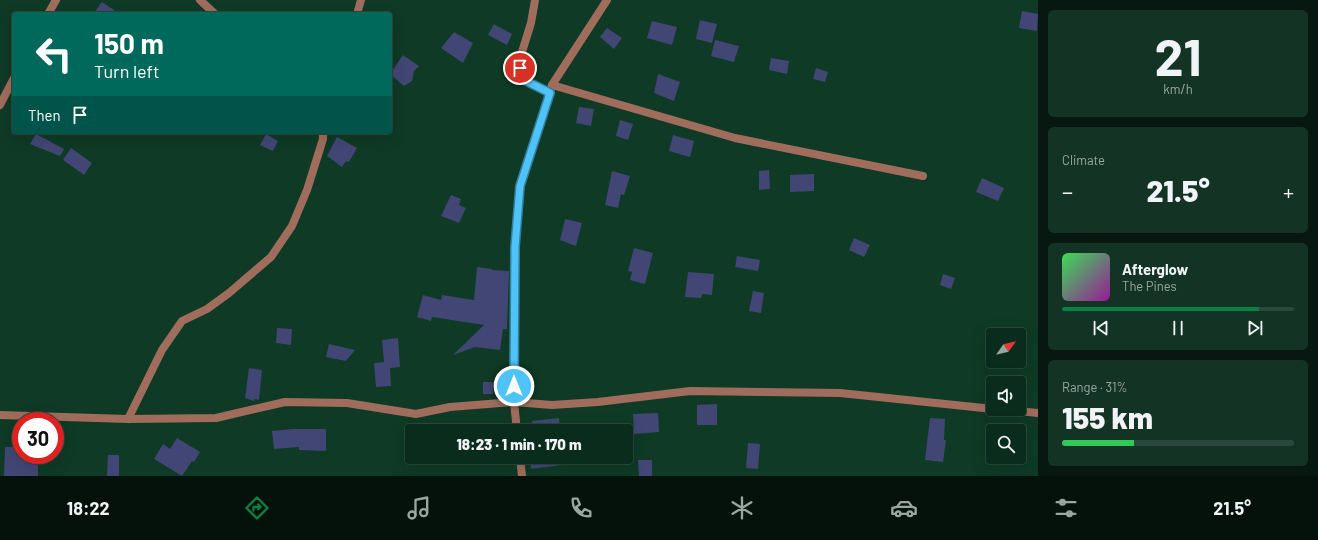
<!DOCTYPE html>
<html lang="en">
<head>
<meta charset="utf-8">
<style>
	:root { --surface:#0a2c1c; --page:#133425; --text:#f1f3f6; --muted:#99a7a3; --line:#2a483b; --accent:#0b8043 }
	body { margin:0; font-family:Barlow,sans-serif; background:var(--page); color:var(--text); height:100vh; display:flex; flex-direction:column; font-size:15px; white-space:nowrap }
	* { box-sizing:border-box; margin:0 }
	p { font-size:13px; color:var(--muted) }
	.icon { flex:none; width:22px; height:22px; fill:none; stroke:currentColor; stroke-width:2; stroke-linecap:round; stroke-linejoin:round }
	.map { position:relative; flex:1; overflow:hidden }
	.sheet { display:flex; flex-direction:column; gap:10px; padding:10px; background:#06180f; width:280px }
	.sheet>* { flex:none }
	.hud { position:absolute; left:12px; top:12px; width:380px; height:122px; border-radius:4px; box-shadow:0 4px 16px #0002,0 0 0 1px var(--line); background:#00695c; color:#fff; overflow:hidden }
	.needle { width:26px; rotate:56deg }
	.tools { position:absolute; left:986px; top:328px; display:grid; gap:8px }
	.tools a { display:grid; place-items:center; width:40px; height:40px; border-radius:4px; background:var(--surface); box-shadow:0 4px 16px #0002,0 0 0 1px var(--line); font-size:20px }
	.speed { position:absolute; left:12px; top:412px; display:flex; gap:8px; font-size:20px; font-weight:700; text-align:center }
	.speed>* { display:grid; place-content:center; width:52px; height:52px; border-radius:50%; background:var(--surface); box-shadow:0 4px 16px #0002,0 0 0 1px var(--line); line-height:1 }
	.speed .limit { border:6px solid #d22; background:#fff; color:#111 }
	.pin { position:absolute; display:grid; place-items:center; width:34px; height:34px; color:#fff; margin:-17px; border:2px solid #fff; border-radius:50%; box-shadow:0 1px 4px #0007 }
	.me { position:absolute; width:44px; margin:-22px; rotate:0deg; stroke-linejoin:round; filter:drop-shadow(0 0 3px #0008) }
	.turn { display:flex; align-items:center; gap:14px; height:84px; padding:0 16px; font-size:18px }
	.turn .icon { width:52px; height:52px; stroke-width:2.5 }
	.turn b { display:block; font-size:28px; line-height:34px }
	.then { display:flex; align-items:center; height:38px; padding:0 16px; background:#0003; gap:8px; font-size:15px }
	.big { font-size:30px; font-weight:800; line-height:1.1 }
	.sheet .tile { flex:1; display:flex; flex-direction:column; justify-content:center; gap:6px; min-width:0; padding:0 14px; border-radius:6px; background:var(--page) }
	.sheet .dial { align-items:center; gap:0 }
	.dial b { font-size:52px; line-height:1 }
	.song { display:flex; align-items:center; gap:12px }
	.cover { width:48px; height:48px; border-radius:6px; background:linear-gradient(135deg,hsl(130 70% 55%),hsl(300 70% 35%)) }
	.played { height:4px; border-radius:2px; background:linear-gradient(90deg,var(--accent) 85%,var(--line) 85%) }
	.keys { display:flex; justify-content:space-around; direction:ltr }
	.heat { display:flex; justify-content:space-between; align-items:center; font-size:22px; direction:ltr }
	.charge { height:6px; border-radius:3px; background:linear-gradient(90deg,#34c759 31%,var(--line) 0) }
	.trip { position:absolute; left:405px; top:424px; width:228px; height:40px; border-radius:4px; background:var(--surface); box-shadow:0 4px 16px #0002,0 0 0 1px var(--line); font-weight:800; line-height:40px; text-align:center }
	.dock { display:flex; height:64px; justify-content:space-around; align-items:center; background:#04120b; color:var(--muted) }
	.dock .icon { width:28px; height:28px }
	.dock .active { color:var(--accent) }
	.dock b { font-size:18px; color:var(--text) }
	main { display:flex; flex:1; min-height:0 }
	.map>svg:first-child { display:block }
	.building { fill:#424674 }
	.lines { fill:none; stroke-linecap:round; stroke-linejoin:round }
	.street { stroke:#a06d5d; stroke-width:8 }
	.route-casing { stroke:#337fa1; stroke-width:10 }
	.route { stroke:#4fc3f7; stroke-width:7 }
</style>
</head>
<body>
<main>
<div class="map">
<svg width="1038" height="476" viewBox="0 0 1038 476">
	<rect width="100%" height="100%" fill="#0e3a26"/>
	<g class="building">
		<path d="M 102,2 L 120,14 L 93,14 Z"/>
		<path d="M 1022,11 L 1038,14 L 1037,31 L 1019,28 Z"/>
		<path d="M 700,20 L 717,24 L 712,43 L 696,39 Z"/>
		<path d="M 652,21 L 677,27 L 672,45 L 647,38 Z"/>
		<path d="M 494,24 L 512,34 L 507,45 L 488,35 Z"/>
		<path d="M 607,28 L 622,38 L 614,49 L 600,37 Z"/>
		<path d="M 454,32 L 473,43 L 463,63 L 441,48 Z"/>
		<path d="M 715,40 L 739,46 L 734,62 L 711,56 Z"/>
		<path d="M 403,55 L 419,66 L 414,71 L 412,81 L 404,86 L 390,74 Z"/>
		<path d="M 771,58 L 789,61 L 787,74 L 769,70 Z"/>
		<path d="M 816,68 L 828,72 L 825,82 L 813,79 Z"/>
		<path d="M 658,74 L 680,82 L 674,101 L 654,93 Z"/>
		<path d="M 579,107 L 594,109 L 591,126 L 576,123 Z"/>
		<path d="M 620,120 L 633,124 L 628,140 L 616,136 Z"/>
		<path d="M 36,134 L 64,149 L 60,156 L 30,144 Z"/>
		<path d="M 266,134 L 278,141 L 273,151 L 260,145 Z"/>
		<path d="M 673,135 L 694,141 L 690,157 L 669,151 Z"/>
		<path d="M 337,137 L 357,148 L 349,162 L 346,161 L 342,167 L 327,156 Z"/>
		<path d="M 71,148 L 92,163 L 84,175 L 63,160 Z"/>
		<path d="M 769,170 L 770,189 L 759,190 L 759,171 Z"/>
		<path d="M 612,171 L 630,176 L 624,195 L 621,194 L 618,208 L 605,205 Z"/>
		<path d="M 814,174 L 814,191 L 790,192 L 790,175 Z"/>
		<path d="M 982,178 L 1004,188 L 998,201 L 976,192 Z"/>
		<path d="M 451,195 L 461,199 L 459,205 L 466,208 L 459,223 L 441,216 Z"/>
		<path d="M 565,219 L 582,223 L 576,246 L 560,240 Z"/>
		<path d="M 854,238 L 870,245 L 864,257 L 849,250 Z"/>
		<path d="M 634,248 L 653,253 L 645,284 L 630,280 L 632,272 L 628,271 Z"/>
		<path d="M 737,256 L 760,260 L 758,271 L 735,267 Z"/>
		<path d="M 477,267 L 492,269 L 492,270 L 509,271 L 507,329 L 503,329 L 500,350 L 475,347 L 453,355 L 484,325 L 432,317 L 431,321 L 417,317 L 423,295 L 441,300 L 442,295 L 474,300 Z"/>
		<path d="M 688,272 L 714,274 L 712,295 L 702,294 L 701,298 L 685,297 Z"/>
		<path d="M 943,274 L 955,278 L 951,289 L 940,285 Z"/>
		<path d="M 753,291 L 764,293 L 761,313 L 749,311 Z"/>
		<path d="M 277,328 L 292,329 L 291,345 L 276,343 Z"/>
		<path d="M 398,338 L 400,367 L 390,368 L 391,386 L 376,387 L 374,363 L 384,362 L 382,340 Z"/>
		<path d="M 329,344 L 355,350 L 346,361 L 326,357 Z"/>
		<path d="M 249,368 L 262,370 L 259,400 L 255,399 L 254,401 L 245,398 Z"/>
		<rect x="483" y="382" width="10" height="12"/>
		<path d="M 717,404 L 717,425 L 697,425 L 697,405 Z"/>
		<path d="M 658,413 L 659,432 L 634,434 L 633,414 Z"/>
		<path d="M 559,418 L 560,431 L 533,431 L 532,421 Z"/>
		<path d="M 930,418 L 945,419 L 944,440 L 946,440 L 943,462 L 925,460 Z"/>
		<path d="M 292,429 L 326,429 L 326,451 L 299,450 L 299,447 L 274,449 L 272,431 Z"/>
		<path d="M 177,438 L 200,452 L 194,462 L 192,461 L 182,476 L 154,459 L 163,444 L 170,449 Z"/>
		<path d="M 748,443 L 760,444 L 758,469 L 746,468 Z"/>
		<path d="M 5,447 L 21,447 L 21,455 L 38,455 L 38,476 L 4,476 Z"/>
		<path d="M 108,455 L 119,455 L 119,476 L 107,476 Z"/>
		<path d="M 530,457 L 570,457 L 570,464 L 531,469 Z"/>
		<path d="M 638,460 L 652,460 L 652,476 L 639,476 Z"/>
	</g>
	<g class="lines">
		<g class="street">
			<path d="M 200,0 L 215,14"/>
			<path d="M 535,0 L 531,23 L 522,52 L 520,68 L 526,81 L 550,93"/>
			<path d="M 48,14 L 56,0"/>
			<path d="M 357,14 L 361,0"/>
			<path d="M 552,85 L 735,138 L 923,176"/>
			<path d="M 0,105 L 14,78"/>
			<path d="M 998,409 L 1038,413"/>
			<path d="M 0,415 L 128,419 L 216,418 L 285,402 L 347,403 L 416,414 L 450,407 L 514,402 L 552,405 L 598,402 L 690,391 L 840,393 L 993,409"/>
			<path d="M 128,419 L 162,350 L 182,321 L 207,309 L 229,293 L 271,257 L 292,226 L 307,190 L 323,139 L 323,132"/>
			<path d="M 517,431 L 514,402 L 515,247 L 520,187 L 552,85 L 607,0"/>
			<path d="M 520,457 L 522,476"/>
		</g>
	</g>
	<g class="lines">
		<g class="route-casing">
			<path id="route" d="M 514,386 L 515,247 L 520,186 L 550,93 L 526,81 L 520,68"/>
		</g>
		<use href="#route" class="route"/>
	</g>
</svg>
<div class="tools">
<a><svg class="needle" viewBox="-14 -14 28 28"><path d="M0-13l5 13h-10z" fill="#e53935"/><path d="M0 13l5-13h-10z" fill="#99a7a3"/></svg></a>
<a><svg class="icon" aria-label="sound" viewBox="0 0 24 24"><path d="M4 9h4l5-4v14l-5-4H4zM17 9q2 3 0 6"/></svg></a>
<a><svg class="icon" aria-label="search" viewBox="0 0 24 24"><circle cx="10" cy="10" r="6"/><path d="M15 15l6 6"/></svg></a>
</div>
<div class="speed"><div class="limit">30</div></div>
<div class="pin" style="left:520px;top:68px;background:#d93025"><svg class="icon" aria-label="arrive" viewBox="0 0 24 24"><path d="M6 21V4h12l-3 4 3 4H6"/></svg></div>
<svg class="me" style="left:514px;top:386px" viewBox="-20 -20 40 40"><circle r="17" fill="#4fc3f7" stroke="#fff" stroke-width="3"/><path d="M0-11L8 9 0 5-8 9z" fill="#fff"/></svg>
<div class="trip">18:23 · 1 min · 170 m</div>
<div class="hud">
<div class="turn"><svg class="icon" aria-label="left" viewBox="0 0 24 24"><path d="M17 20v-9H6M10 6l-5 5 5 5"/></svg><div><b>150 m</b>Turn left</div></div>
<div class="then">Then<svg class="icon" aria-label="arrive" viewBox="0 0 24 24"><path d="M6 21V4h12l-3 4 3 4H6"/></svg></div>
</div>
</div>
<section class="sheet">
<div class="tile dial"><b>21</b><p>km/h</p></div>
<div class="tile"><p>Climate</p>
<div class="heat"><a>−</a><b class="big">21.5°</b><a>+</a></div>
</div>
<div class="tile">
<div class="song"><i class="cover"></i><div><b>Afterglow</b><p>The Pines</p></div></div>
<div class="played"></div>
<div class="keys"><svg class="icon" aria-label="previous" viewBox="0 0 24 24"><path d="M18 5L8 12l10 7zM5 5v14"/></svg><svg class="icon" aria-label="pause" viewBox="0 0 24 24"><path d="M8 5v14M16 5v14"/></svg><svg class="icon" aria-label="next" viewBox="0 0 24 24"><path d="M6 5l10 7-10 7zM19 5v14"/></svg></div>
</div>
<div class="tile"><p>Range · 31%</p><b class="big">155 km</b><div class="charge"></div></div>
</section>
</main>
<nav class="dock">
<b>18:22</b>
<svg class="icon active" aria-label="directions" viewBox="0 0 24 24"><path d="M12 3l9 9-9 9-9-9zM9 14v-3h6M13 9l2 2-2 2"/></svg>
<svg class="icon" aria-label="music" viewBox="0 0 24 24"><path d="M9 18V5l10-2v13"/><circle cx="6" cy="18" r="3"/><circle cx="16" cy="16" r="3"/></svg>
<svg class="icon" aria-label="phone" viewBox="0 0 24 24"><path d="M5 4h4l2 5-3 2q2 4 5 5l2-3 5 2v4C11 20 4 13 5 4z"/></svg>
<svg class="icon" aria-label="climate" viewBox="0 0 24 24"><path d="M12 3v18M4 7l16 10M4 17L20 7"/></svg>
<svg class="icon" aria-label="car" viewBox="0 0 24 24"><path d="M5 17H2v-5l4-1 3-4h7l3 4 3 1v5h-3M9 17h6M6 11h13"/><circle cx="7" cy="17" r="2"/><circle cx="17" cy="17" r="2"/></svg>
<svg class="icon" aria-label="filters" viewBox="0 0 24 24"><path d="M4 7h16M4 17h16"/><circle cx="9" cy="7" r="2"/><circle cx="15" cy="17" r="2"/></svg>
<b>21.5°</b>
</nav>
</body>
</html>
